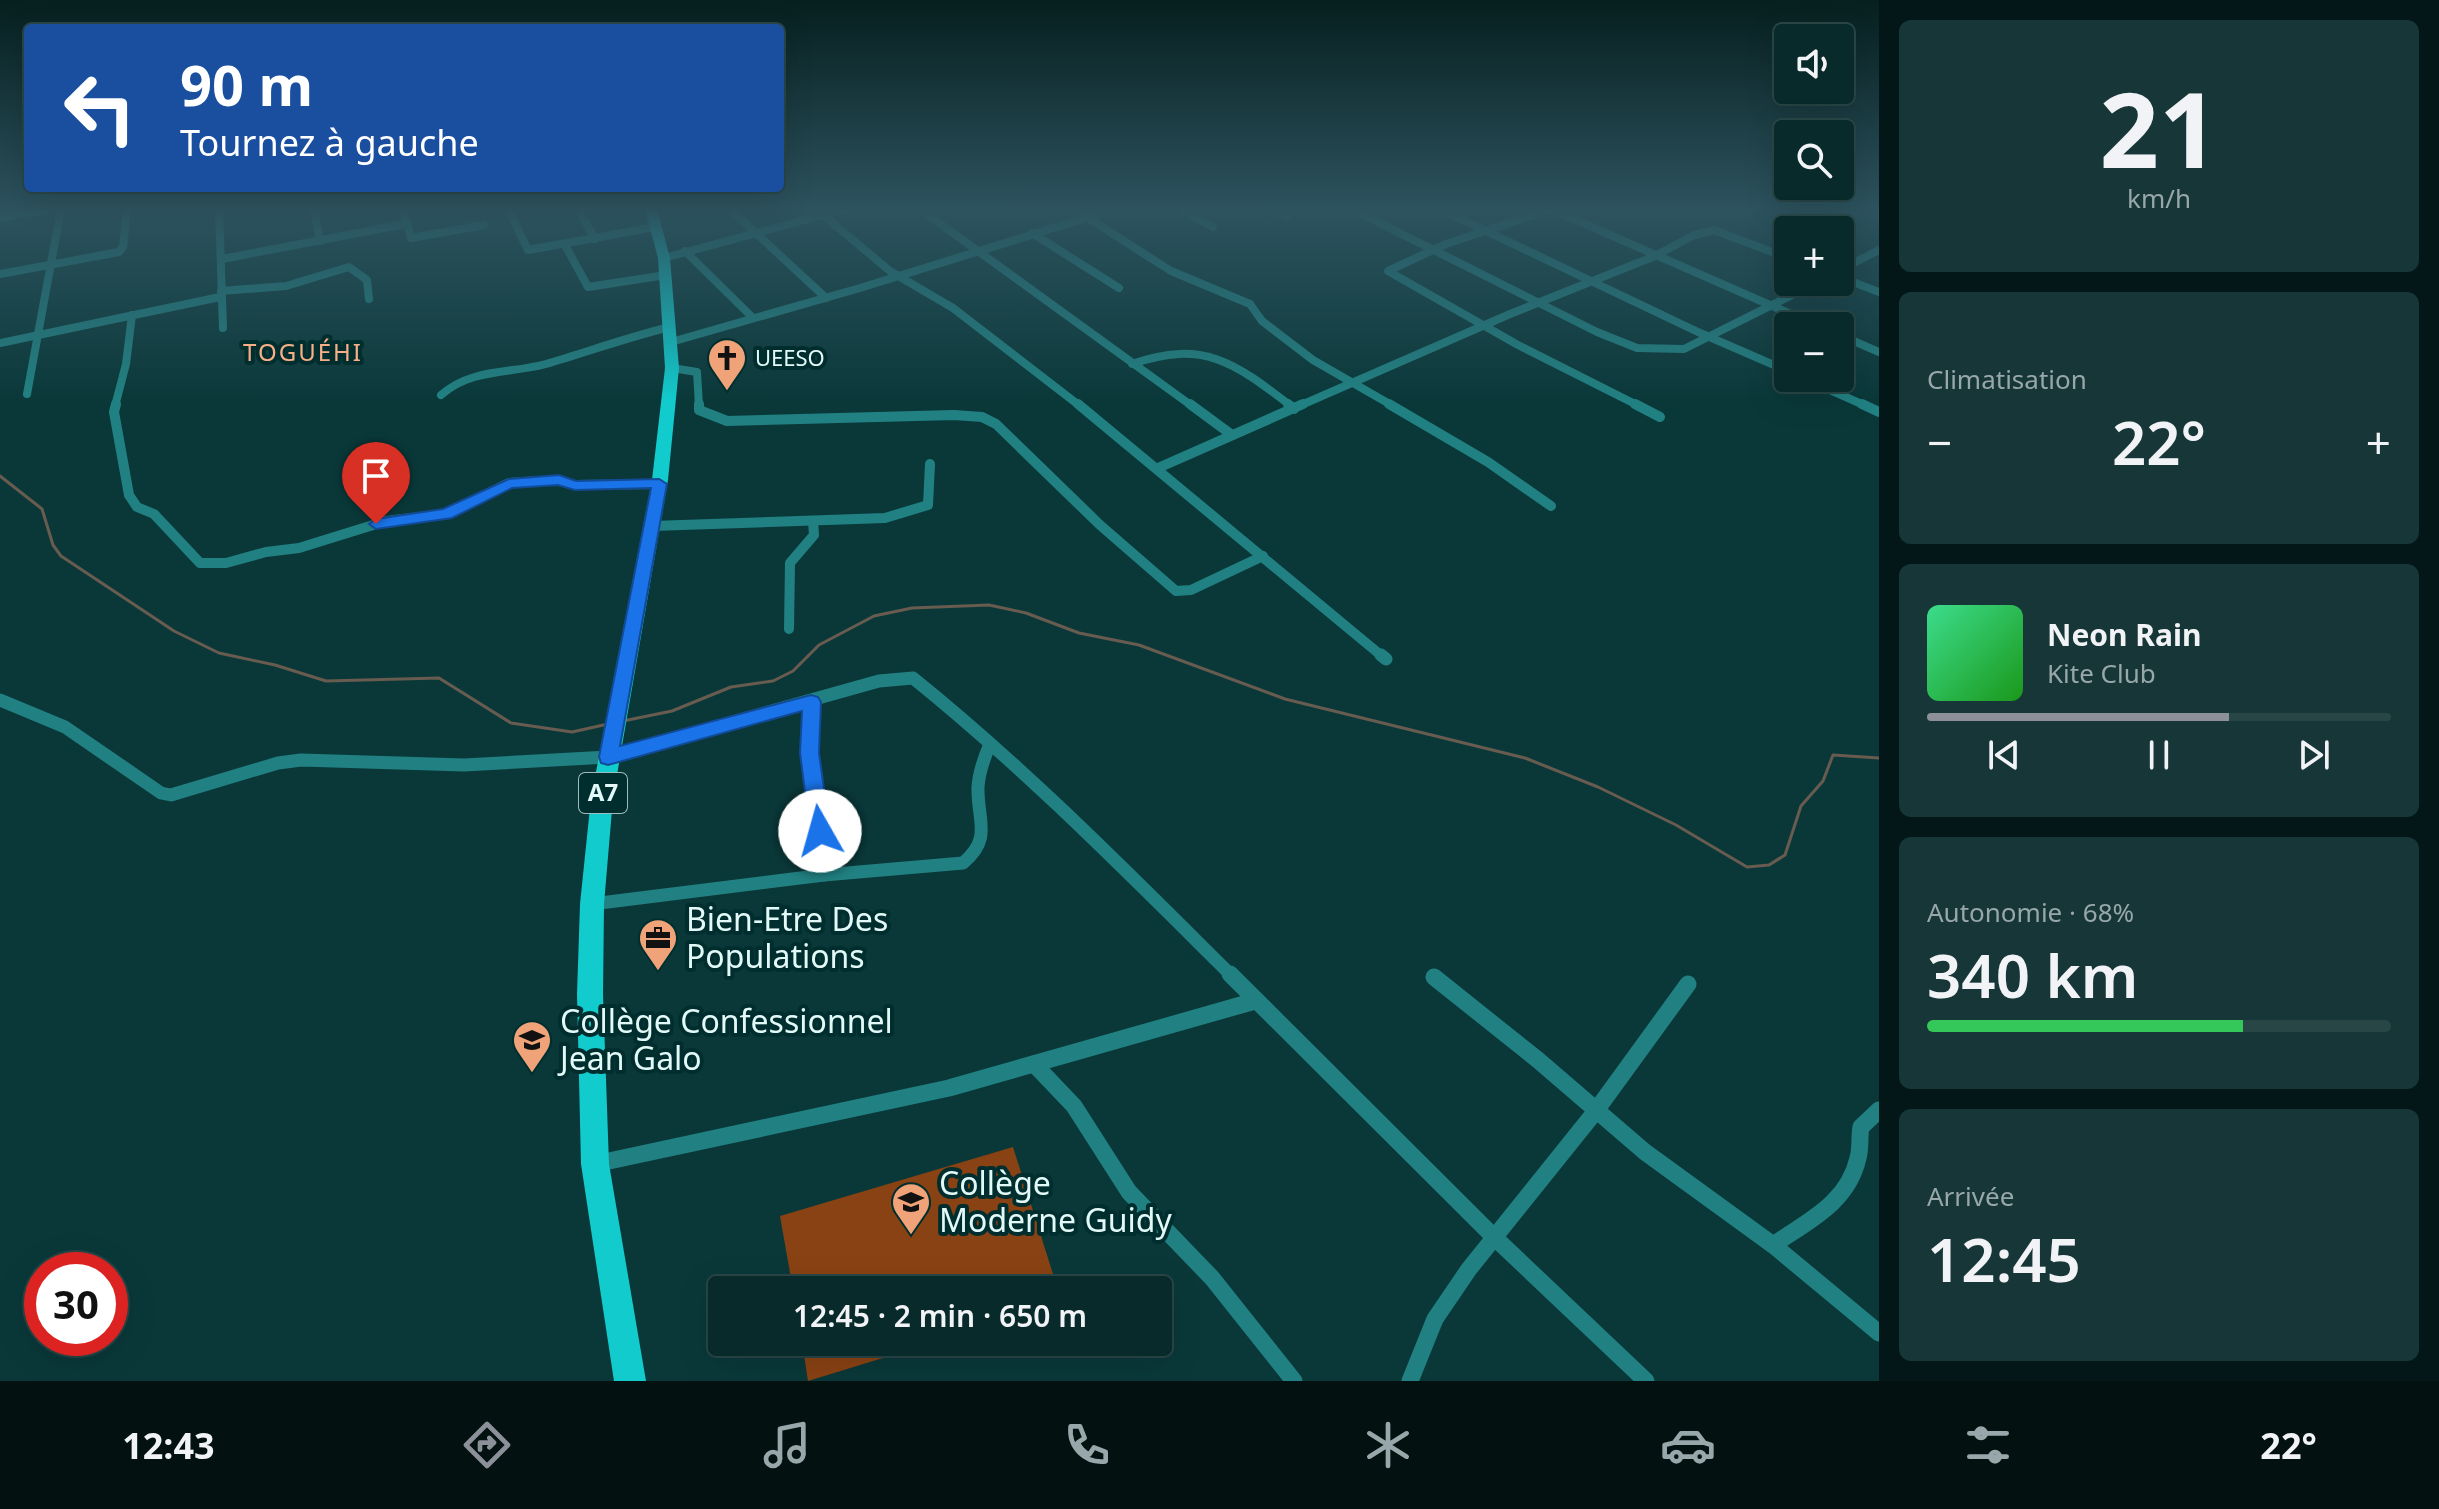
<!DOCTYPE html>
<html lang="fr">
<head>
<meta charset="utf-8">
<style>
	:root { --surface:#082a2b; --page:#163637; --text:#f1f3f6; --muted:#98a7a9; --line:#294647; --accent:#8c9099 }
	body { margin:0; font-family:"Noto Sans",sans-serif; background:var(--page); color:var(--text); height:100vh; display:flex; flex-direction:column; font-size:30px; white-space:nowrap }
	* { box-sizing:border-box; margin:0 }
	p { font-size:26px; color:var(--muted) }
	.icon { flex:none; width:44px; height:44px; fill:none; stroke:currentColor; stroke-width:2; stroke-linecap:round; stroke-linejoin:round }
	.map { position:relative; flex:1; overflow:hidden }
	.sheet { display:flex; flex-direction:column; gap:20px; padding:20px; background:#041718; width:560px }
	.sheet>* { flex:none }
	.banner { position:absolute; left:24px; top:24px; width:760px; height:168px; border-radius:8px; box-shadow:0 8px 32px #0002,0 0 0 2px var(--line); background:#1a4fa0; color:#fff; overflow:hidden }
	.buttons { position:absolute; left:1774px; top:24px; display:grid; gap:16px }
	.buttons a { display:grid; place-items:center; width:80px; height:80px; border-radius:8px; background:var(--surface); box-shadow:0 8px 32px #0002,0 0 0 2px var(--line); font-size:40px }
	.speed { position:absolute; left:24px; top:1252px; display:flex; gap:16px; font-size:40px; font-weight:700; text-align:center }
	.speed>* { display:grid; place-content:center; width:104px; height:104px; border-radius:50%; background:var(--surface); box-shadow:0 8px 32px #0002,0 0 0 2px var(--line); line-height:1 }
	.speed .limit { border:12px solid #d22; background:#fff; color:#111 }
	.pin { position:absolute; display:grid; place-items:center; width:68px; height:68px; color:#fff; margin:-82px -34px; border-radius:50% 50% 50% 0; rotate:-45deg; box-shadow:0 0 8px #0007 }
	.pin .icon { rotate:45deg }
	.me { position:absolute; width:88px; margin:-44px; rotate:353deg; stroke-linejoin:round; filter:drop-shadow(0 0 6px #0008) }
	.turn { display:flex; align-items:center; gap:28px; height:168px; padding:0 24px; font-size:36px }
	.turn .icon { width:104px; height:104px; stroke-width:2.5 }
	.turn b { display:block; font-size:56px; line-height:68px }
	.big { font-size:60px; font-weight:600; line-height:1.1 }
	.sheet .tile { flex:1; display:flex; flex-direction:column; justify-content:center; gap:12px; min-width:0; padding:0 28px; border-radius:12px; background:var(--page) }
	.sheet .dial { align-items:center; gap:0 }
	.dial b { font-size:104px; line-height:1 }
	.song { display:flex; align-items:center; gap:24px }
	.cover { width:96px; height:96px; border-radius:12px; background:linear-gradient(135deg,hsl(150 70% 55%),hsl(120 70% 35%)) }
	.played { height:8px; border-radius:4px; background:linear-gradient(90deg,var(--accent) 65%,var(--line) 65%) }
	.keys { display:flex; justify-content:space-around; direction:ltr }
	.heat { display:flex; justify-content:space-between; align-items:center; font-size:44px; direction:ltr }
	.charge { height:12px; border-radius:6px; background:linear-gradient(90deg,#34c759 68%,var(--line) 0) }
	.trip { position:absolute; left:708px; top:1276px; width:464px; height:80px; border-radius:8px; background:var(--surface); box-shadow:0 8px 32px #0002,0 0 0 2px var(--line); font-weight:600; line-height:80px; text-align:center }
	.dock { display:flex; height:128px; justify-content:space-around; align-items:center; background:#031111; color:var(--muted) }
	.dock .icon { width:56px; height:56px }
	.dock .active { color:var(--accent) }
	.dock b { font-size:36px; color:var(--text) }
	main { display:flex; flex:1; min-height:0 }
	.map>svg:first-child { display:block }
	.green { fill:#894213 }
	.lines { fill:none; stroke-linecap:round; stroke-linejoin:round }
	.stream-far1 { stroke:#685b4f; stroke-width:2 }
	.stream { stroke:#685b4f; stroke-width:3 }
	.street-far3 { stroke:#218182; stroke-width:8 }
	.street-far2 { stroke:#218182; stroke-width:10 }
	.street-far1 { stroke:#218182; stroke-width:13 }
	.street { stroke:#218182; stroke-width:17 }
	.primary { fill:#12cbcd; fill-rule:evenodd }
	.route { fill:#1a73e8; stroke:#114b97; stroke-width:2 }
	.labels { text-anchor:middle; stroke-width:8; stroke-linejoin:round; paint-order:stroke }
	.far-poi-label { font-size:22px; fill:#e2f9f8; stroke:#002e2e; text-anchor:start }
	.far-neighbourhood-label { font-size:24px; letter-spacing:2px; fill:#f7af88; stroke:#002e2e }
	.shield { fill:#002e2e; stroke:#9ebcbb; stroke-width:2 }
	.shield-label { font-size:24px; font-weight:bold; fill:#e2f9f8 }
	.near-poi-label { font-size:32px; fill:#e2f9f8; stroke:#002e2e; text-anchor:start }
</style>
</head>
<body>
<main>
<div class="map">
<svg width="1879" height="1381" viewBox="0 0 1879 1381">
	<rect width="100%" height="100%" fill="#0a3839"/>
	<g class="green">
		<path d="M 1013,1147 L 1058,1290 L 793,1290 L 780,1216 Z"/>
		<path d="M 802,1342 L 935,1342 L 808,1381 Z"/>
	</g>
	<g class="lines">
		<path class="stream-far1" d="M 1834,209 L 1879,219"/>
		<g class="stream">
			<path d="M 0,476 L 42,509 L 53,545 L 61,556 L 174,631 L 219,653 L 275,665 L 326,681 L 439,678 L 511,723 L 572,732 L 608,724"/>
			<path d="M 623,721 L 672,711 L 731,687 L 773,681 L 793,671 L 819,645 L 874,616 L 912,608 L 989,605 L 1026,613 L 1079,633 L 1139,645 L 1285,699 L 1525,758 L 1598,787 L 1676,825 L 1747,867 L 1769,865 L 1785,855 L 1801,806 L 1823,781 L 1833,755 L 1879,758"/>
		</g>
		<g class="street-far3">
			<path d="M 219,209 L 223,328"/>
			<path d="M 314,209 L 320,241"/>
			<path d="M 403,209 L 411,238 L 484,225"/>
			<path d="M 508,209 L 528,250 L 655,227"/>
			<path d="M 730,209 L 826,298"/>
			<path d="M 816,209 L 890,271 L 953,308 L 1080,406"/>
			<path d="M 920,209 L 1192,406"/>
			<path d="M 1074,209 L 1171,271 L 1250,304 L 1262,321 L 1313,360 L 1393,406"/>
			<path d="M 1180,209 L 1213,227"/>
			<path d="M 1271,209 L 1287,216"/>
			<path d="M 1352,209 L 1597,332 L 1637,348 L 1684,349 L 1818,282"/>
			<path d="M 1440,209 L 1698,332 L 1788,371"/>
			<path d="M 581,214 L 595,239"/>
			<path d="M 0,218 L 54,209"/>
			<path d="M 1032,233 L 1119,288"/>
			<path d="M 565,245 L 588,287 L 666,275"/>
			<path d="M 685,251 L 753,318"/>
			<path d="M 664,258 L 845,209"/>
			<path d="M 222,259 L 405,224"/>
			<path d="M 1840,270 L 1879,250"/>
			<path d="M 0,274 L 119,252 L 123,247 L 127,209"/>
			<path d="M 1840,277 L 1879,292"/>
			<path d="M 221,291 L 286,286 L 349,267 L 367,280 L 369,299"/>
			<path d="M 1840,335 L 1879,352"/>
			<path d="M 671,342 L 860,288 L 1115,209"/>
			<path d="M 0,343 L 220,297"/>
			<path d="M 1132,364 C 1204,339 1235,363 1291,406"/>
			<path d="M 672,368 L 697,372 L 699,406"/>
			<path d="M 1803,378 L 1866,406"/>
			<path d="M 27,394 L 61,209"/>
			<path d="M 441,395 C 472,368 509,374 546,364 C 587,352 628,337 670,327"/>
			<path d="M 115,406 L 126,364 L 132,315"/>
			<path d="M 1299,406 L 1510,314 L 1655,256 L 1694,235 L 1714,230 L 1788,258"/>
			<path d="M 1639,406 L 1518,345 L 1388,271 L 1446,244 L 1551,209 L 1818,326"/>
		</g>
		<g class="street-far2">
			<path d="M 116,404 L 114,412 L 129,495 L 137,507 L 154,514 L 200,563 L 226,563 L 266,552 L 299,548 L 386,521 L 446,514 L 509,483 L 555,480 L 575,485 L 659,484"/>
			<path d="M 699,404 L 699,410 L 727,421 L 954,415 L 982,417 L 996,424 L 1100,525 L 1176,591 L 1191,590 L 1263,556"/>
			<path d="M 1078,404 L 1383,657"/>
			<path d="M 1190,404 L 1232,435"/>
			<path d="M 1288,404 L 1294,409"/>
			<path d="M 1389,404 L 1488,462 L 1551,506"/>
			<path d="M 1635,404 L 1660,417"/>
			<path d="M 1862,404 L 1879,412"/>
			<path d="M 1158,468 L 1303,404"/>
			<path d="M 652,526 L 885,518 L 928,505 L 930,464"/>
			<path d="M 789,629 L 790,563 L 814,535 L 813,521"/>
		</g>
		<g class="street-far1">
			<path d="M 1381,655 L 1386,659"/>
			<path d="M 0,700 L 65,727 L 161,793 L 171,795 L 278,763 L 301,760 L 464,765 L 608,757 L 879,681 L 913,678 C 1026,769 1129,874 1232,976"/>
			<path d="M 811,702 L 809,753 L 824,875"/>
			<path d="M 592,904 L 824,875 L 963,863 C 993,838 977,820 978,787 C 979,772 984,758 990,744"/>
		</g>
		<g class="street">
			<path d="M 1230,974 L 1494,1237 L 1646,1381"/>
			<path d="M 1434,977 L 1538,1060 L 1645,1152 L 1773,1245 L 1879,1333"/>
			<path d="M 1034,1064 L 1074,1106 L 1129,1192 L 1212,1278 L 1294,1381"/>
			<path d="M 595,1164 L 949,1088 L 1255,1001"/>
			<path d="M 1773,1245 C 1808,1221 1848,1203 1858,1158 C 1861,1148 1859,1137 1861,1127 L 1879,1110"/>
			<path d="M 1410,1381 L 1435,1319 L 1469,1269 L 1595,1112 L 1688,984"/>
		</g>
		<path class="primary" d="M 645,209 L 657,209 L 670,258 L 679,368 L 668,480 L 613,798 L 604,904 L 603,994 L 609,1164 L 646,1381 L 614,1381 L 581,1164 L 577,994 L 580,904 L 591,798 L 652,480 L 665,368 L 658,258 Z"/>
	</g>
	<linearGradient id="sky" x2="0" y2="1"><stop stop-color="#061f1f"/><stop offset="0.52" stop-color="#2d535f"/><stop offset="1" stop-color="#2d535f" stop-opacity="0"/></linearGradient>
	<rect width="1879" height="402" fill="url(#sky)"/>
	<path class="route" d="M 559,475 L 576,481 L 659,479 L 667,484 L 620,746 L 811,695 L 818,697 L 821,702 L 819,753 L 830,831 L 827,837 L 820,840 L 813,837 L 810,831 L 800,753 L 802,711 L 608,765 L 601,763 L 599,757 L 651,488 L 575,490 L 558,485 L 512,488 L 452,518 L 376,529 L 369,524 L 376,519 L 443,509 L 509,479 Z"/>
	<defs>
		<g id="church-pin" transform="scale(2)"><path d="M0 17L-7.5 6A9.5 9.5 0 1 1 7.5 6Z" fill="#f0a378" stroke="#002e2e"/><path d="M-1.2-6h2.4v3.5h3.3v2.4h-3.3V6h-2.4V-.1h-3.3v-2.4h3.3Z" fill="#111"/></g>
		<g id="office-pin" transform="scale(2)"><path d="M0 17L-7.5 6A9.5 9.5 0 1 1 7.5 6Z" fill="#f0a378" stroke="#002e2e"/><path d="M-6-3h4V-5.5h4V-3h4V5H-6ZM-1-4.5V-3h2v-1.5ZM-6 0V1H6V0Z" fill="#111"/></g>
		<g id="university-pin" transform="scale(2)"><path d="M0 17L-7.5 6A9.5 9.5 0 1 1 7.5 6Z" fill="#f0a378" stroke="#002e2e"/><path d="M0-5L7-2L0 1L-7-2ZM-4 1L0 2.5L4 1V4Q0 6-4 4Z" fill="#111"/></g>
	</defs>
	<g fill-rule="evenodd">
		<use href="#church-pin" x="727" y="358"/>
		<use href="#office-pin" x="658" y="938"/>
		<use href="#university-pin" x="532" y="1040"/>
		<use href="#university-pin" x="911" y="1202"/>
	</g>
	<g class="labels">
		<g class="far-poi-label">
			<text x="755" y="366">UEESO</text>
		</g>
		<g class="far-neighbourhood-label">
			<text x="303" y="361">TOGUÉHI</text>
		</g>
		<rect class="shield" x="579" y="773" width="48" height="40" rx="6"/>
		<g class="shield-label">
			<text x="603" y="801">A7</text>
		</g>
		<g class="near-poi-label">
			<text x="686" y="931">Bien-Etre Des<tspan x="686" dy="37">Populations</tspan></text>
			<text x="560" y="1033">Collège Confessionnel<tspan x="560" dy="37">Jean Galo</tspan></text>
			<text x="939" y="1195">Collège<tspan x="939" dy="37">Moderne Guidy</tspan></text>
		</g>
	</g>
</svg>
<div class="buttons">
<a><svg class="icon" aria-label="sound" viewBox="0 0 24 24"><path d="M4 9h4l5-4v14l-5-4H4zM17 9q2 3 0 6"/></svg></a>
<a><svg class="icon" aria-label="search" viewBox="0 0 24 24"><circle cx="10" cy="10" r="6"/><path d="M15 15l6 6"/></svg></a>
<a>+</a>
<a>−</a>
</div>
<div class="speed"><div class="limit">30</div></div>
<div class="pin" style="left:376px;top:524px;background:#d93025"><svg class="icon" aria-label="arrive" viewBox="0 0 24 24"><path d="M6 21V4h12l-3 4 3 4H6"/></svg></div>
<svg class="me" style="left:820px;top:831px" viewBox="-20 -20 40 40"><circle r="19" fill="#fff"/><path d="M0-13L10 11 0 6-10 11z" fill="#1a73e8"/></svg>
<div class="trip">12:45 · 2 min · 650 m</div>
<div class="banner">
<div class="turn"><svg class="icon" aria-label="left" viewBox="0 0 24 24"><path d="M17 20v-9H6M10 6l-5 5 5 5"/></svg><div><b>90 m</b>Tournez à gauche</div></div>
</div>
</div>
<section class="sheet">
<div class="tile dial"><b>21</b><p>km/h</p></div>
<div class="tile"><p>Climatisation</p>
<div class="heat"><a>−</a><b class="big">22°</b><a>+</a></div>
</div>
<div class="tile">
<div class="song"><i class="cover"></i><div><b>Neon Rain</b><p>Kite Club</p></div></div>
<div class="played"></div>
<div class="keys"><svg class="icon" aria-label="previous" viewBox="0 0 24 24"><path d="M18 5L8 12l10 7zM5 5v14"/></svg><svg class="icon" aria-label="pause" viewBox="0 0 24 24"><path d="M8 5v14M16 5v14"/></svg><svg class="icon" aria-label="next" viewBox="0 0 24 24"><path d="M6 5l10 7-10 7zM19 5v14"/></svg></div>
</div>
<div class="tile"><p>Autonomie · 68%</p><b class="big">340 km</b><div class="charge"></div></div>
<div class="tile"><p>Arrivée</p><b class="big">12:45</b></div>
</section>
</main>
<nav class="dock">
<b>12:43</b>
<svg class="icon active" aria-label="directions" viewBox="0 0 24 24"><path d="M12 3l9 9-9 9-9-9zM9 14v-3h6M13 9l2 2-2 2"/></svg>
<svg class="icon" aria-label="music" viewBox="0 0 24 24"><path d="M9 18V5l10-2v13"/><circle cx="6" cy="18" r="3"/><circle cx="16" cy="16" r="3"/></svg>
<svg class="icon" aria-label="phone" viewBox="0 0 24 24"><path d="M5 4h4l2 5-3 2q2 4 5 5l2-3 5 2v4C11 20 4 13 5 4z"/></svg>
<svg class="icon" aria-label="climate" viewBox="0 0 24 24"><path d="M12 3v18M4 7l16 10M4 17L20 7"/></svg>
<svg class="icon" aria-label="car" viewBox="0 0 24 24"><path d="M5 17H2v-5l4-1 3-4h7l3 4 3 1v5h-3M9 17h6M6 11h13"/><circle cx="7" cy="17" r="2"/><circle cx="17" cy="17" r="2"/></svg>
<svg class="icon" aria-label="filters" viewBox="0 0 24 24"><path d="M4 7h16M4 17h16"/><circle cx="9" cy="7" r="2"/><circle cx="15" cy="17" r="2"/></svg>
<b>22°</b>
</nav>
</body>
</html>
